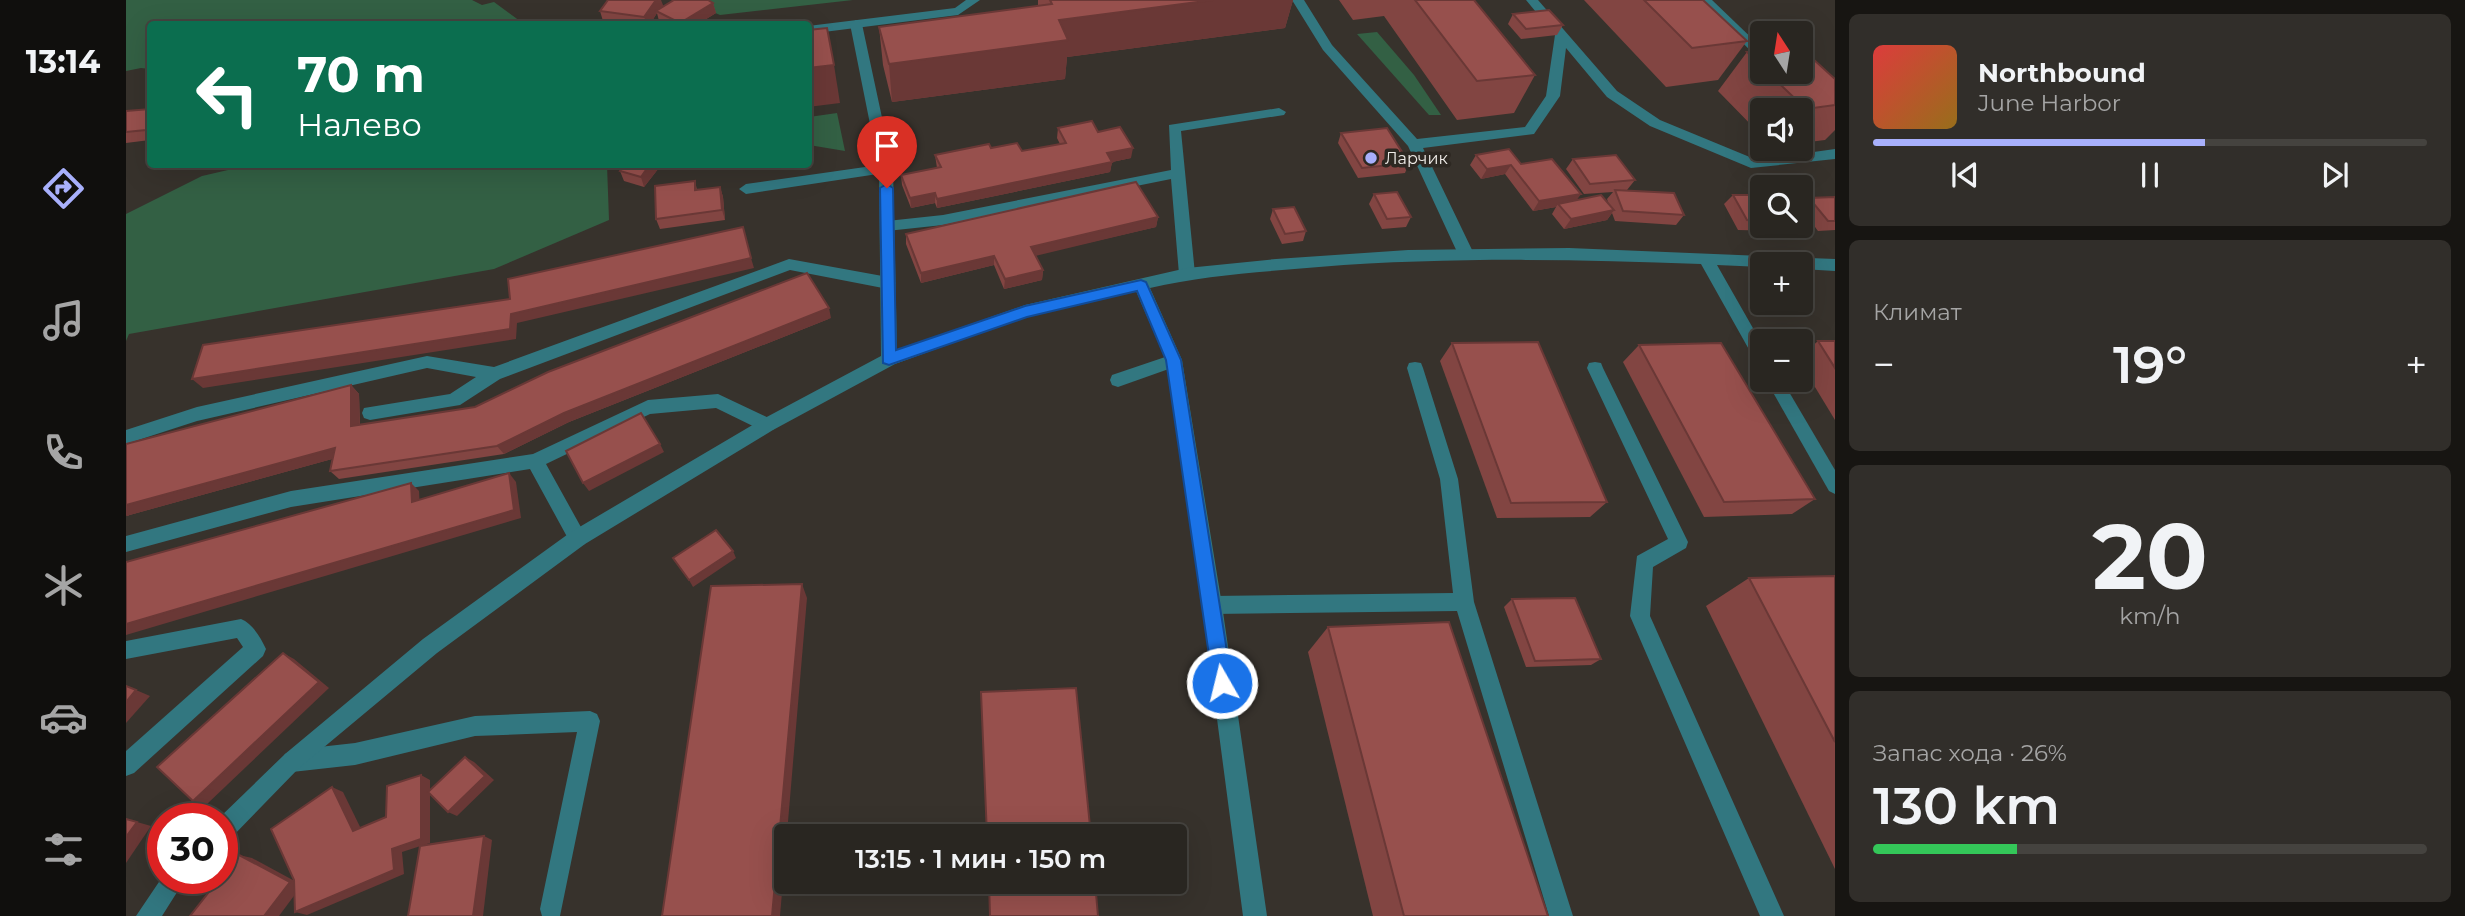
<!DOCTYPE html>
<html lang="ru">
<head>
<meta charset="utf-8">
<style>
	:root { --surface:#292621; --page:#312e2a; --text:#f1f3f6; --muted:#a5a5a5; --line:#45433f; --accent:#a8b0fc }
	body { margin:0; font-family:Montserrat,sans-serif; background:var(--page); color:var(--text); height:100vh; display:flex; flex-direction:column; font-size:26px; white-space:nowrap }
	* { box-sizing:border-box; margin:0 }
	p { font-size:23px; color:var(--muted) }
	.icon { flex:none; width:38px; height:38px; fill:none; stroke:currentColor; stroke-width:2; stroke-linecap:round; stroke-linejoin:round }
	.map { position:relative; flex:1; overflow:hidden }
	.sheet { display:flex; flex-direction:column; gap:14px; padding:14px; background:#171512; width:630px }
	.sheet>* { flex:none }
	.guide { position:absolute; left:21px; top:21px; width:665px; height:147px; border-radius:7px; box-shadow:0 7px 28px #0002,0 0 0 2px var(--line); background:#0b6e4f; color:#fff; overflow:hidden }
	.needle { width:46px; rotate:348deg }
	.controls { position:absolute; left:1624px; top:21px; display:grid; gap:14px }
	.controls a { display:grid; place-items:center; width:63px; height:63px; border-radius:7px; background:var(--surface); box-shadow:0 7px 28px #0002,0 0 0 2px var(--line); font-size:35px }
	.speed { position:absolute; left:21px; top:803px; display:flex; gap:14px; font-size:35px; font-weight:700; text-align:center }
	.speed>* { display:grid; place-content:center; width:91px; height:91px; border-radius:50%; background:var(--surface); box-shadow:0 7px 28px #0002,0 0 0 2px var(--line); line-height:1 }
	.speed .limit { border:10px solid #d22; background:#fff; color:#111 }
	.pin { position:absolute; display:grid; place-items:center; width:60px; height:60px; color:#fff; margin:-72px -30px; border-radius:50% 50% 50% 0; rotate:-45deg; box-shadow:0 0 7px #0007 }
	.pin .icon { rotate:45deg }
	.me { position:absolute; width:77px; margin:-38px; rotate:352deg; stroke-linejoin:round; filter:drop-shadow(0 0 5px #0008) }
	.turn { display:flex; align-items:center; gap:24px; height:147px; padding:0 35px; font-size:32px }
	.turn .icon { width:91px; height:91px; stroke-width:2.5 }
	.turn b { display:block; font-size:49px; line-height:60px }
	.big { font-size:52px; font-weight:600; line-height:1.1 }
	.sheet .widget { flex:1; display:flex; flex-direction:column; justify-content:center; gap:10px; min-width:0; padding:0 24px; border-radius:10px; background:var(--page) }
	.sheet .dial { align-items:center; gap:0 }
	.dial b { font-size:91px; line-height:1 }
	.song { display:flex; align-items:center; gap:21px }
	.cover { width:84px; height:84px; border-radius:10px; background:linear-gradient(135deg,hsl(0 70% 55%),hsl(40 70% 35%)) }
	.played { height:7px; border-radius:4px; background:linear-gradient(90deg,var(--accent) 60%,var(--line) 60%) }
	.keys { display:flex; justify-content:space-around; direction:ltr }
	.heat { display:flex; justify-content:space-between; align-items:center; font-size:38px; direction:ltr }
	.charge { height:10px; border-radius:5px; background:linear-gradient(90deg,#34c759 26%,var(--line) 0) }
	.trip { position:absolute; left:648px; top:824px; width:413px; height:70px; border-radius:7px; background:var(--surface); box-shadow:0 7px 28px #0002,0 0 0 2px var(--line); font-weight:600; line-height:70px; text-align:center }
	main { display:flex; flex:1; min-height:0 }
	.menu { display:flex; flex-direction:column; width:126px; justify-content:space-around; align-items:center; background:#100f0d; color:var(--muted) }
	.menu .icon { width:49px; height:49px }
	.menu .current { color:var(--accent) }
	.menu b { font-size:32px; color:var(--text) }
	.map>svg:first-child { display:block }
	.green { fill:#336044 }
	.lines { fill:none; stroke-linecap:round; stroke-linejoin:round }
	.service { fill:#327780; fill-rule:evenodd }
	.minor { fill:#327780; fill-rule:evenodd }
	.wall { fill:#824542 }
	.shaded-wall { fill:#6a3836 }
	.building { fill:#97504d; stroke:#6a3836; stroke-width:2 }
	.route { fill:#1a73e8; stroke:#114b97; stroke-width:2 }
	.poi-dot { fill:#a8b0fc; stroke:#2d2822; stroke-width:2.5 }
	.labels { text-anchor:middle; stroke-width:7; stroke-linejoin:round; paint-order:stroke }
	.far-poi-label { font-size:16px; fill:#efece8; stroke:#2d2822; text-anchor:start }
</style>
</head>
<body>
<main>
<nav class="menu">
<b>13:14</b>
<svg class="icon current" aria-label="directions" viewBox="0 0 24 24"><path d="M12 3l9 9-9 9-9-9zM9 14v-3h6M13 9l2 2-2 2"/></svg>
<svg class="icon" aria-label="music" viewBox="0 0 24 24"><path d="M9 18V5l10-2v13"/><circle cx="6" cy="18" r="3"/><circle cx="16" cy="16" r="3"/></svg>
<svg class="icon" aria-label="phone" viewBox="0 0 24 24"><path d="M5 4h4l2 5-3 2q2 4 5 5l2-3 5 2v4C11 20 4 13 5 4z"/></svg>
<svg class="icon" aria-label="climate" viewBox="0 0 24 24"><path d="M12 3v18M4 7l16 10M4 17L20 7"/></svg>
<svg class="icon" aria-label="car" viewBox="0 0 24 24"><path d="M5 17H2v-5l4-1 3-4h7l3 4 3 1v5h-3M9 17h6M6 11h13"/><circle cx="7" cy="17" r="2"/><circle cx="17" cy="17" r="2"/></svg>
<svg class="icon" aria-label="filters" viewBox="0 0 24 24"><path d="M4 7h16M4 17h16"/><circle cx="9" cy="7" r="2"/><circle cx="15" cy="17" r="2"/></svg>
</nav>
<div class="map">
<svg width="1709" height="916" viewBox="0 0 1709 916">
	<rect width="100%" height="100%" fill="#37322c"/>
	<g class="green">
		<path d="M 0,0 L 346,0 L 356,5 L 368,2 L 398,24 L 24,24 L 24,69 L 15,68 L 0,71 Z"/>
		<path d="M 559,0 L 727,0 L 594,15 Z"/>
		<path d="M 1251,32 L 1288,75 L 1315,115 L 1303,115 L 1231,34 Z"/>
		<path d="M 711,113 L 719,151 L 683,145 L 683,117 Z"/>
		<path d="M 128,164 L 481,165 L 483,220 L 368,269 L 3,334 L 0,341 L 0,214 L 76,176 Z"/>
	</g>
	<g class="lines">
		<g class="service">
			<path d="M 840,0 L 854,0 L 832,15 L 682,34 L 682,26 L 829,8 Z"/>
			<path d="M 1166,0 L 1178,0 L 1206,45 L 1291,139 L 1399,127 L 1420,96 L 1429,35 L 1400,0 L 1412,0 L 1491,91 L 1534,120 L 1631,160 L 1709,149 L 1709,159 L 1625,168 L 1524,126 L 1481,97 L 1440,48 L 1434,96 L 1408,134 L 1297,148 L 1348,254 L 1340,259 L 1332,254 L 1282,146 L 1197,50 Z"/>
			<path d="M 1153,108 L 1160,112 L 1158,115 L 1055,131 L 1069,274 L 1061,280 L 1053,274 L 1045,179 L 817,225 L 761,231 L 754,226 L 761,221 L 817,215 L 1045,170 L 1043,125 Z"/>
			<path d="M 760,164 L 767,169 L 765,172 L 620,194 L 613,189 L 620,184 Z"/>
			<path d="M 663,259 L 762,277 L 770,283 L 762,289 L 664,270 L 374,379 L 334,405 L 244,420 L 238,418 L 236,413 L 238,408 L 324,394 L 350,377 L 301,368 L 71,421 L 0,444 L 0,430 L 71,407 L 301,356 L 368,367 Z"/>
			<path d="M 1048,354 L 1056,360 L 1054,365 L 992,387 L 986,385 L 984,380 L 986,375 Z"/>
			<path d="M 1289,362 L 1295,363 L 1297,368 L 1332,479 L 1348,602 L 1447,916 L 1423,916 L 1331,611 L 1086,614 L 1079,611 L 1076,605 L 1079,599 L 1086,596 L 1327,593 L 1314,479 L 1281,368 L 1283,363 Z"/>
			<path d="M 1469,362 L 1475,363 L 1477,368 L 1562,542 L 1560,548 L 1527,567 L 1524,616 L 1658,916 L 1634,916 L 1504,616 L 1511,556 L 1542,539 L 1461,368 L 1463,363 Z"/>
			<path d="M 592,394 L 647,420 L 650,425 L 647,430 L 635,430 L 590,408 L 524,414 L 420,464 L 461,538 L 459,544 L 452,546 L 445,544 L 404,469 L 165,507 L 0,552 L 0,536 L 165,491 L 407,454 L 522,400 Z"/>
			<path d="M 115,619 C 126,623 135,638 140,649 L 137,656 L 8,773 L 0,776 L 0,751 L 117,647 L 111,638 L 0,659 L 0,641 Z"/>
			<path d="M 464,711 L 471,714 L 474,721 L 434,916 L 416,916 L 414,909 L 451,732 L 349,736 L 229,765 L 166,772 L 159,768 L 155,761 L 159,754 L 166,750 L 229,743 L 349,716 Z"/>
		</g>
		<g class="minor">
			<path d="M 1573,0 L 1586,0 L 1636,48 L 1636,59 L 1632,58 Z"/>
			<path d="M 730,20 L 736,24 L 767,169 L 771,350 L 899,305 L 1061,268 L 1150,259 L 1282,250 L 1443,248 L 1709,259 L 1709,271 L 1675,269 L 1675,264 L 1636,264 L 1636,267 L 1591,265 L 1636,344 L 1636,364 L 1630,362 L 1575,264 C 1447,259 1321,257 1193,267 C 1136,272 1079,275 1024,288 L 1056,360 L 1096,605 L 1141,916 L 1117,916 L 1076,605 L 1040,360 L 1010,291 L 901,316 L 769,364 L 647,430 L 459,544 L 311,653 L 173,768 L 104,839 L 96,842 L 96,819 L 92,819 L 159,754 L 297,639 L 445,532 L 635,420 L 755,356 L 753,169 L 724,24 Z"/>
			<path d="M 1640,380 L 1656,380 L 1709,470 L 1709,494 L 1703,491 Z"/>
			<path d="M 37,876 L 37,878 L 60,878 L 36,916 L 10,916 Z"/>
		</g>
	</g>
	<g class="wall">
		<path d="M 912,0 L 1167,0 L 1159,28 L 941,57 L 939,79 L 766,102 L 757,65 L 753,27 L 912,6 Z"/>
		<path d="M 1213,0 L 1348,0 L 1409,75 L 1388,113 L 1331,120 L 1258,16 L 1227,20 Z"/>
		<path d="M 1458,0 L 1577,0 L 1621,41 L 1592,80 L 1540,87 Z"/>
		<path d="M 587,3 L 590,13 L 572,24 L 540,24 L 533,21 L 531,13 L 524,24 L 500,24 L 477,21 L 474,11 L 537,5 L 535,8 Z"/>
		<path d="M 1387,14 L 1437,25 L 1431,35 L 1395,39 L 1382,24 Z"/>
		<path d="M 1636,51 L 1636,72 L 1675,72 L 1709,79 L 1709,130 L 1699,140 L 1675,143 L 1675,110 L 1636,110 L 1636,136 L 1592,91 L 1621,52 Z"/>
		<path d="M 24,109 L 24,140 L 0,143 L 0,111 Z"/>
		<path d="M 932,128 L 972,132 L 1005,158 L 986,162 L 984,172 L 811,208 L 809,203 L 785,208 L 776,185 L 775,175 L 811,168 L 809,155 L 865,148 L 896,151 L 934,144 L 931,138 Z"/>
		<path d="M 1215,133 L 1283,163 L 1279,173 L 1232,178 L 1212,143 Z"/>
		<path d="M 1350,155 L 1395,164 L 1451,200 L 1483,205 L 1481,199 L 1487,192 L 1458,194 L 1440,169 L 1447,159 L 1509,180 L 1501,190 L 1558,215 L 1550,225 L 1489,221 L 1486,213 L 1481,220 L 1438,229 L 1426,214 L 1430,207 L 1407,211 L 1379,174 L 1355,179 L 1344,165 Z"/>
		<path d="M 64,164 L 89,164 L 89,166 L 67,168 Z"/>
		<path d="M 499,164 L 536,164 L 518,187 L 498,181 L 494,171 Z"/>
		<path d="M 569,181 L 571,190 L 594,187 L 597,197 L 599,220 L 534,229 L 530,219 Z"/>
		<path d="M 1248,194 L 1285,217 L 1280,227 L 1256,229 L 1243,204 Z"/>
		<path d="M 1607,195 L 1636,195 L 1636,226 L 1666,226 L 1660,231 L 1612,230 L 1598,204 Z"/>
		<path d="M 1709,197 L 1709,230 L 1692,231 L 1675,208 L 1675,207 L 1683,198 Z"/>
		<path d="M 1147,209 L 1180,231 L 1177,241 L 1156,244 L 1144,219 Z"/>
		<path d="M 1032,217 L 1030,227 L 909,255 L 917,270 L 916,280 L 878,289 L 868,265 L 795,283 L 780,244 L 780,234 Z"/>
		<path d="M 705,318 L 443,422 L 378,454 L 213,479 L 204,471 L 206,459 L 0,516 L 225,385 L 233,394 L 234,425 L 349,407 Z"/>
		<path d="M 1692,341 L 1709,341 L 1709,420 L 1675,364 L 1675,356 Z"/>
		<path d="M 1326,343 L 1481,502 L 1464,517 L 1371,518 L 1314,361 Z"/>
		<path d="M 1513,345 L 1689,499 L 1666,514 L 1578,517 L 1497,362 Z"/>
		<path d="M 1709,576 L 1709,869 L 1580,606 L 1623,578 Z"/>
		<path d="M 1386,599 L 1475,659 L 1465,665 L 1400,667 L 1378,607 Z"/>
		<path d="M 1202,627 L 1422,916 L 1247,916 L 1182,652 Z"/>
	</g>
	<g class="shaded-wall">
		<path d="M 530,0 L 535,0 L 537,5 L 532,12 L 530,11 L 531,13 L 524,24 L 521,24 L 518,17 Z"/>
		<path d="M 1087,0 L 1167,0 L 1159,28 L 941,57 L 939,79 L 766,102 L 763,64 L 933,20 Z"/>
		<path d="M 587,3 L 590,13 L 572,24 L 555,24 L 554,23 Z"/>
		<path d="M 708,65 L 714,103 L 682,107 L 682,68 Z"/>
		<path d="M 24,120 L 24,135 L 20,130 Z"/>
		<path d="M 1007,148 L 1005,158 L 986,162 L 984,172 L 811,208 L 811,199 L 981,153 Z"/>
		<path d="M 524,164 L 536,164 L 518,187 L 515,177 Z"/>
		<path d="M 1385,165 L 1379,174 L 1355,179 L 1361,169 Z"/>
		<path d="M 594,187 L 597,197 L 599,220 L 596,210 Z"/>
		<path d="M 809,193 L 809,203 L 785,208 L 784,198 Z"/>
		<path d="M 1455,194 L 1448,204 L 1432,204 L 1430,207 L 1407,211 L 1413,201 Z"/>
		<path d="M 1488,210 L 1481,220 L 1438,229 L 1445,219 Z"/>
		<path d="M 1032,217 L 1030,227 L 905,257 L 905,247 Z"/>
		<path d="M 868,256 L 868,265 L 795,283 L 795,273 Z"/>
		<path d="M 625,258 L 628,268 L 391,323 L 390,339 L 77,388 L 66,379 L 385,314 Z"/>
		<path d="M 917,270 L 916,280 L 878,289 L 879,279 Z"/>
		<path d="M 703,308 L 705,318 L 443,422 L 378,454 L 371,446 L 438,413 Z"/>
		<path d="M 225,385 L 233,394 L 234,435 L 225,426 Z"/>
		<path d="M 534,444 L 538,452 L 463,491 L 457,483 Z"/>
		<path d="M 209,448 L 217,456 L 0,516 L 0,505 Z"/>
		<path d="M 383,473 L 390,482 L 395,518 L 0,635 L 0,624 Z"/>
		<path d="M 285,483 L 293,491 L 294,510 L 286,502 Z"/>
		<path d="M 607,551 L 610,558 L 567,587 L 563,580 Z"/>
		<path d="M 676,584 L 681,598 L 654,916 L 646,916 Z"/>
		<path d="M 157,653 L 168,659 L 203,688 L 80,805 L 67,801 Z"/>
		<path d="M 10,690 L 24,696 L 0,723 L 0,702 Z"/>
		<path d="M 339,757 L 348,762 L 368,780 L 331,816 L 322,812 Z"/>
		<path d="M 295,775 L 304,780 L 304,843 L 276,852 L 278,874 L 181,915 L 169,912 L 266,849 Z"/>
		<path d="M 206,787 L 217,792 L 238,835 L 227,831 Z"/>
		<path d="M 11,822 L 25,826 L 0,863 L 0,837 Z"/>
		<path d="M 358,836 L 366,840 L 357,916 L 347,916 Z"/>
		<path d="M 113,855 L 126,858 L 176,885 L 153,916 L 138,916 Z"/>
	</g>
	<g class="building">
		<path d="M 482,0 L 530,0 L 518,17 L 474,11 Z"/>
		<path d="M 548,0 L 582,0 L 587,3 L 554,23 L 530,11 Z"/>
		<path d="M 924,0 L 1087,0 L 933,20 L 942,40 L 763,64 L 753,27 L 926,4 Z"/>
		<path d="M 1289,0 L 1348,0 L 1409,75 L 1351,81 Z"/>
		<path d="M 1518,0 L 1577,0 L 1621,41 L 1566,48 Z"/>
		<path d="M 1423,10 L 1437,25 L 1400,29 L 1387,14 Z"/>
		<path d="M 701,28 L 708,65 L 682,68 L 682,30 Z"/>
		<path d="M 1675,48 L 1709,79 L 1709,105 L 1680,109 L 1641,72 L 1675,72 Z"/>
		<path d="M 1636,51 L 1636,67 L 1621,52 Z"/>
		<path d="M 24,109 L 24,120 L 20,130 L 0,132 L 0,111 Z"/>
		<path d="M 966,121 L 972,132 L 994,127 L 1007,148 L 981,153 L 986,162 L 811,199 L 809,193 L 784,198 L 775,175 L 815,167 L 809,155 L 863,144 L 865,148 L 891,143 L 896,151 L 940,143 L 932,128 Z"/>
		<path d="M 1261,128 L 1283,163 L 1236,168 L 1215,133 Z"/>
		<path d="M 1383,149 L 1395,164 L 1426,159 L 1455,194 L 1413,201 L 1385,165 L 1361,169 L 1350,155 Z"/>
		<path d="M 1490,155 L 1509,180 L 1464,184 L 1447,159 Z"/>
		<path d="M 499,164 L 524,164 L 515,177 L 494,171 Z"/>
		<path d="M 569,181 L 569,190 L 594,187 L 596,210 L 530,219 L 529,186 Z"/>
		<path d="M 1010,182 L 1032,217 L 905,247 L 917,270 L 879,279 L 868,256 L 795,273 L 780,234 Z"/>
		<path d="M 1489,190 L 1548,193 L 1558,215 L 1497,211 Z"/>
		<path d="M 1271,192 L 1285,217 L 1261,219 L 1248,194 Z"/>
		<path d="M 1475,195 L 1488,210 L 1445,219 L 1432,204 Z"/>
		<path d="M 1607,195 L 1636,195 L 1636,221 L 1621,220 Z"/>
		<path d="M 1709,197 L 1709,221 L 1702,221 L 1683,198 Z"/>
		<path d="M 1168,207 L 1180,231 L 1159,234 L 1147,209 Z"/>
		<path d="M 617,227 L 625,258 L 385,314 L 384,329 L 66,379 L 77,345 L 384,299 L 382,279 Z"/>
		<path d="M 681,273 L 703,308 L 438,413 L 371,446 L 204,471 L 209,448 L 0,505 L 0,444 L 225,385 L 225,426 L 349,407 L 422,372 Z"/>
		<path d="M 1692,341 L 1709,341 L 1709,368 Z"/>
		<path d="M 1412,342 L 1481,502 L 1385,503 L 1326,343 Z"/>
		<path d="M 1595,343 L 1689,499 L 1598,502 L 1513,345 Z"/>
		<path d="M 515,413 L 534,444 L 457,483 L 440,451 Z"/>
		<path d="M 383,473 L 388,510 L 0,624 L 0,562 L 285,483 L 286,502 Z"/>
		<path d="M 590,530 L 607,551 L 563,580 L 547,558 Z"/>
		<path d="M 1709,576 L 1709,742 L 1623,578 Z"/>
		<path d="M 676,584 L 646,916 L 536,916 L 585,586 Z"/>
		<path d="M 1449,598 L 1475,659 L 1409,661 L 1386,599 Z"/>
		<path d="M 1323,622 L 1422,916 L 1278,916 L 1202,627 Z"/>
		<path d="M 157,653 L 193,682 L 67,801 L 31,767 Z"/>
		<path d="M 0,686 L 10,690 L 0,702 Z"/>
		<path d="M 950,688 L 965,836 L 861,836 L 855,692 Z"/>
		<path d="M 339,757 L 359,776 L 322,812 L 302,792 Z"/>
		<path d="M 295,775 L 295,839 L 266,849 L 268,870 L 169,912 L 168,880 L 145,829 L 206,787 L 227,831 L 260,817 L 261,786 Z"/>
		<path d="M 0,819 L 11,822 L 0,837 Z"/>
		<path d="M 358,836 L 347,916 L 282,916 L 294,846 Z"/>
		<path d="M 113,855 L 164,882 L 138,916 L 64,916 L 94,878 L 96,878 L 96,876 Z"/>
		<path d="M 863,882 L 969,882 L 972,916 L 864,916 Z"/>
	</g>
	<path class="route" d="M 761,184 L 767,188 L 770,350 L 899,306 L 1015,280 L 1020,282 L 1055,360 L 1106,683 L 1103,689 L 1096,692 L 1090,689 L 1087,683 L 1040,360 L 1011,291 L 901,317 L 763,365 L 757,363 L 754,188 Z"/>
	<circle class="poi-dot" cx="1245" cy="158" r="7"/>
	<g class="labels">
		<g class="far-poi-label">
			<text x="1259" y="164">Ларчик</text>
		</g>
	</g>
</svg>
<div class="controls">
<a><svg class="needle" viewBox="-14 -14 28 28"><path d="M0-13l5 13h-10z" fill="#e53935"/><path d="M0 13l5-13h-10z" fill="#a5a5a5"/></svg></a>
<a><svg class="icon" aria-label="sound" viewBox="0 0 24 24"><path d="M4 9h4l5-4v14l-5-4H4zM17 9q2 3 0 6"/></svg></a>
<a><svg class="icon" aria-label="search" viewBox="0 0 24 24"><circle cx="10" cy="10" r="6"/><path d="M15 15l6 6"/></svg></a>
<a>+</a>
<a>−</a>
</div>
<div class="speed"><div class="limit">30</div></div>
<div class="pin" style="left:761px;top:188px;background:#d93025"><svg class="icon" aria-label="arrive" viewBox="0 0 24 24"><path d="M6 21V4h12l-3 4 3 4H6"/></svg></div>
<svg class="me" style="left:1096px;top:683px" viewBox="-20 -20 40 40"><circle r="17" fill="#1a73e8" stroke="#fff" stroke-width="3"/><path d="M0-11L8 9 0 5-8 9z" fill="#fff"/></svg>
<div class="trip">13:15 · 1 мин · 150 m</div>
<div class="guide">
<div class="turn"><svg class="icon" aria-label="left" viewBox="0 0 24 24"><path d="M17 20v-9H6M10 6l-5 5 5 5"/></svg><div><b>70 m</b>Налево</div></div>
</div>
</div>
<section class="sheet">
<div class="widget">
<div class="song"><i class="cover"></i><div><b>Northbound</b><p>June Harbor</p></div></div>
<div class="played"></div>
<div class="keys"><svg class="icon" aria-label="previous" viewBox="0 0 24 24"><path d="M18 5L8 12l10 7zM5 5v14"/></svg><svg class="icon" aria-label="pause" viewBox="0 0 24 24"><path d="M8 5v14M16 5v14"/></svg><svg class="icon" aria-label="next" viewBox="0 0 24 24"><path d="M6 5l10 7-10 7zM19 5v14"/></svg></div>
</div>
<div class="widget"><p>Климат</p>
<div class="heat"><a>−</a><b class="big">19°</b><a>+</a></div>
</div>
<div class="widget dial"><b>20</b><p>km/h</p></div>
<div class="widget"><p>Запас хода · 26%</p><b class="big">130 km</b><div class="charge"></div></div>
</section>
</main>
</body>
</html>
